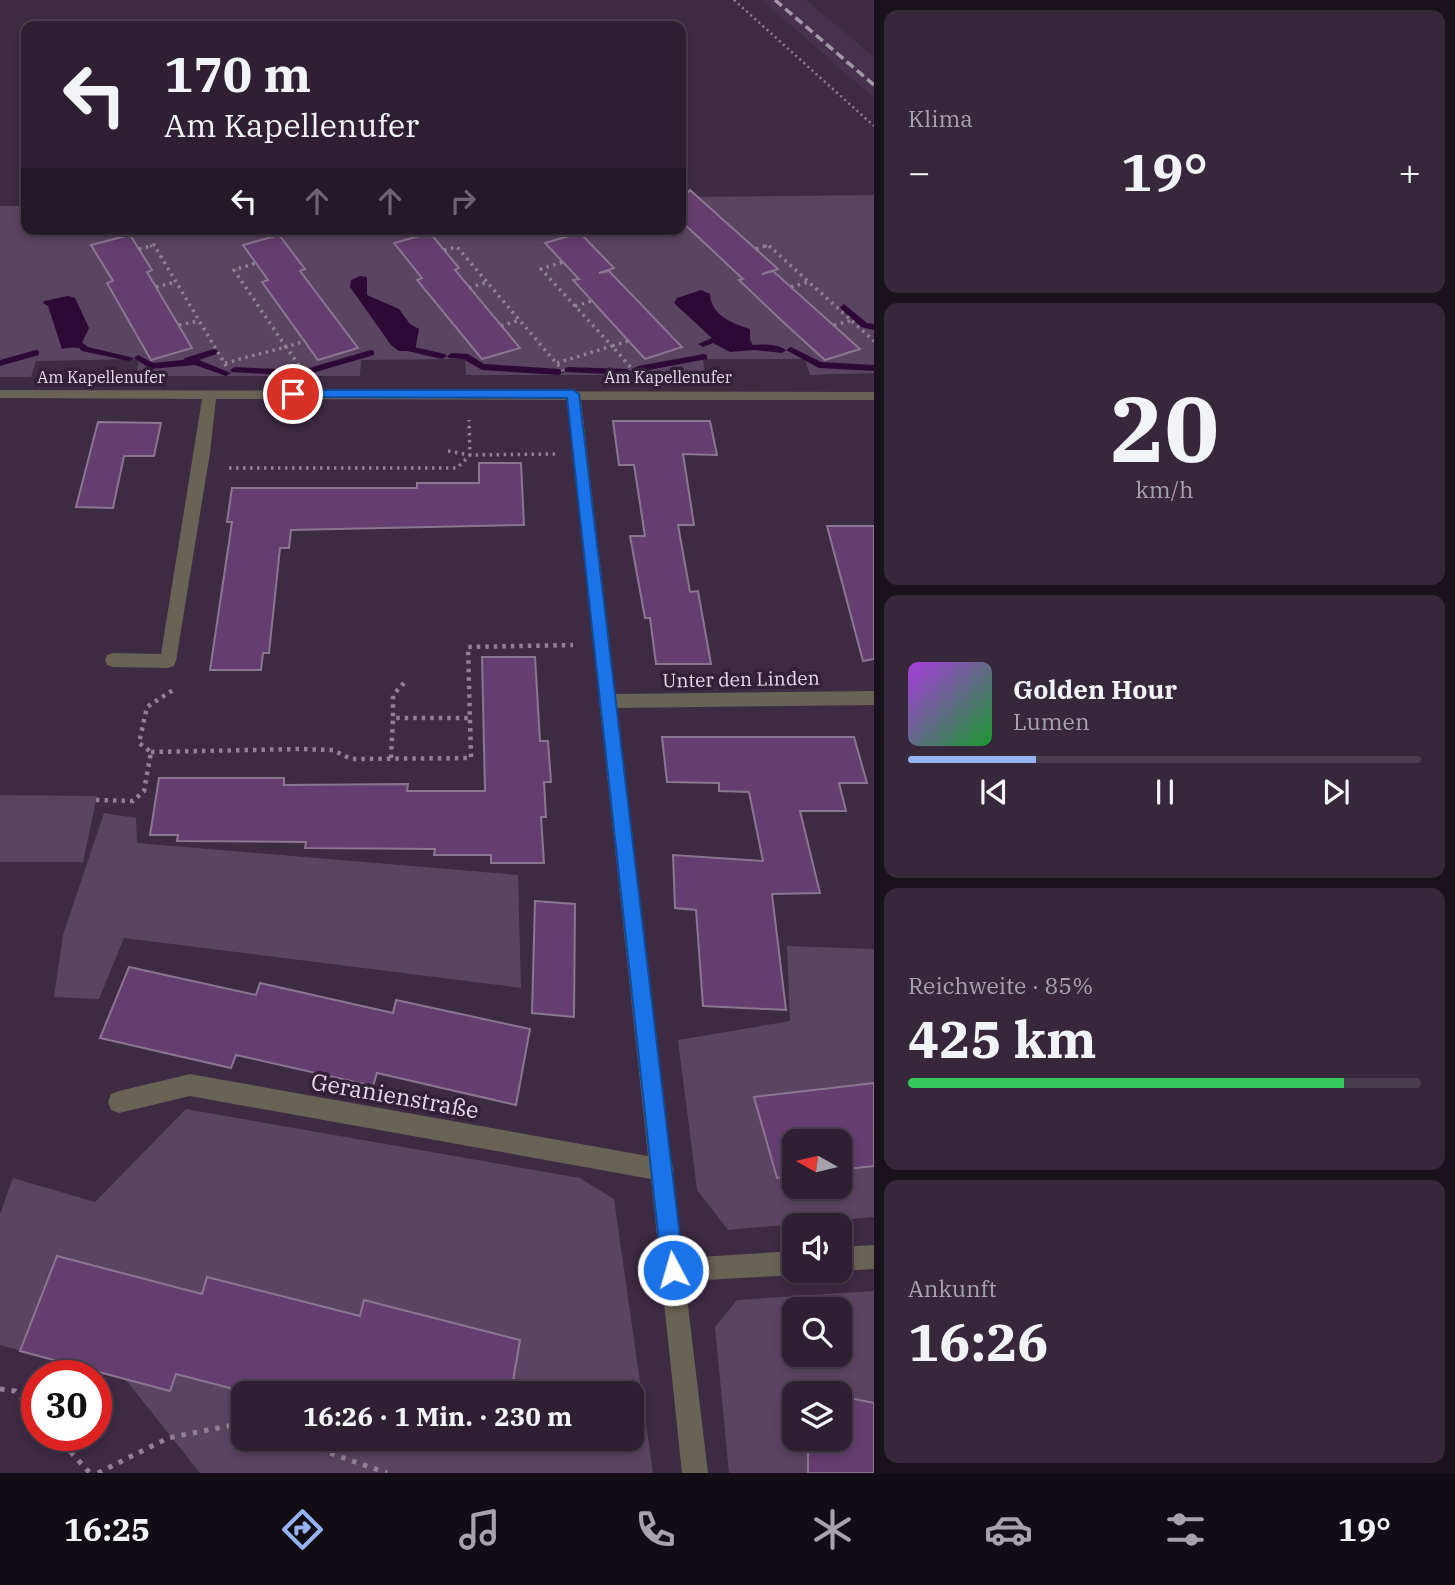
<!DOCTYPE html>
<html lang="de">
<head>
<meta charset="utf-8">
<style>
	:root { --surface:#2e2032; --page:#36283a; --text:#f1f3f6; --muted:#a7a3ac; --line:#493e4d; --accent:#95b2f1 }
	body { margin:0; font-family:"IBM Plex Serif",serif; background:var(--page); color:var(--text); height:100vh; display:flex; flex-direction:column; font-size:26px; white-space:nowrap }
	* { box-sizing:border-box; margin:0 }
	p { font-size:23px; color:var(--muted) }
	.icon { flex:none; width:38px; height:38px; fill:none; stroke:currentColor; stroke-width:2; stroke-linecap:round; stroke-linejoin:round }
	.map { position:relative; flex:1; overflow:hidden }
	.sheet { display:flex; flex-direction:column; gap:10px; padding:10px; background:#19121c; width:581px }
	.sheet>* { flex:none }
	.banner { position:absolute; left:21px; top:21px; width:665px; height:214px; border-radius:14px; box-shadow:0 4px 10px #0003,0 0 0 2px var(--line); background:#2e2032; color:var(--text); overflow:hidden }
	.needle { width:46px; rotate:278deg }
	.fabs { position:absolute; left:782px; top:1129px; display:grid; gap:14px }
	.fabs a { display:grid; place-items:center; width:70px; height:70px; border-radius:14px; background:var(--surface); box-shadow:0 4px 10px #0003,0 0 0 2px var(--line); font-size:35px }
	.speed { position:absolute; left:21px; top:1360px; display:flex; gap:14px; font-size:35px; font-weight:700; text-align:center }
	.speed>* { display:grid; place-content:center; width:91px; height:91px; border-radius:50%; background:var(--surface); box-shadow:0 4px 10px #0003,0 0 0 2px var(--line); line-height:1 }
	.speed .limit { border:10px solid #d22; background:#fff; color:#111 }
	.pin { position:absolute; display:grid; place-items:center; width:60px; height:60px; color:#fff; margin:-30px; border:4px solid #fff; border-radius:50%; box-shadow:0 2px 7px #0007 }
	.me { position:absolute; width:77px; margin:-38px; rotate:354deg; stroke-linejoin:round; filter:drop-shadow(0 0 5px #0008) }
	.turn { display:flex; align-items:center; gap:24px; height:147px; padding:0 28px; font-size:32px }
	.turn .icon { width:91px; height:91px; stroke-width:2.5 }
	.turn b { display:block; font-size:49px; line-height:60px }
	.lanes { display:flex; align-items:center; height:66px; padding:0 28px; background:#0003; justify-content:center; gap:35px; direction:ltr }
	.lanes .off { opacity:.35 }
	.big { font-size:52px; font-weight:700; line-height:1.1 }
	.sheet .card { flex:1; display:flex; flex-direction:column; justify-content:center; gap:10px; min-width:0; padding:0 24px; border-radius:14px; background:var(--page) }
	.sheet .dial { align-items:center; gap:0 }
	.dial b { font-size:91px; line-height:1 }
	.song { display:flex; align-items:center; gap:21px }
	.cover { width:84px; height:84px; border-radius:10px; background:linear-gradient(135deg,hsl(280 70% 55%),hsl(130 70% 35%)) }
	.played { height:7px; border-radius:4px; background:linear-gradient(90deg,var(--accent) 25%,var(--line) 25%) }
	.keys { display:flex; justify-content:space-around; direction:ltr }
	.heat { display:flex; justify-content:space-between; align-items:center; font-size:38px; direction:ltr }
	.charge { height:10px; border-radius:5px; background:linear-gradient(90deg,#34c759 85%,var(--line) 0) }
	.trip { position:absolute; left:231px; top:1381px; width:413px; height:70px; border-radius:14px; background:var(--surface); box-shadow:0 4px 10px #0003,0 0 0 2px var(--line); font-weight:700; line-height:70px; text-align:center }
	.menu { display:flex; height:112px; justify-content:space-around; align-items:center; background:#120d14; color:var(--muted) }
	.menu .icon { width:49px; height:49px }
	.menu .selected { color:var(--accent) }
	.menu b { font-size:32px; color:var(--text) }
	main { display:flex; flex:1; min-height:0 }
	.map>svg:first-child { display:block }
	.built { fill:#48314f }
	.green { fill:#5b4462; fill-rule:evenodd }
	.water { fill:#2d0936 }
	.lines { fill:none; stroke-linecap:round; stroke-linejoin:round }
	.stream { fill:#2d0936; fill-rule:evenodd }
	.building { fill:#633e6e; stroke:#8b7692; stroke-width:2 }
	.path-far3 { stroke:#918196; stroke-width:2.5; stroke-dasharray:2 3.5; stroke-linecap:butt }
	.path-far2 { stroke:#918196; stroke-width:3.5; stroke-dasharray:2.5 4.5; stroke-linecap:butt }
	.path-far1 { stroke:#918196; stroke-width:4.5; stroke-dasharray:3.5 5; stroke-linecap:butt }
	.path { stroke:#918196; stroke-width:5; stroke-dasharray:4.5 7; stroke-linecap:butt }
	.minor { fill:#696355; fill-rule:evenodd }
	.rail { stroke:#a597aa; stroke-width:3.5; stroke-dasharray:9 4.5; stroke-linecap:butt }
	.route { fill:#1a73e8; stroke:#114b97; stroke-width:2 }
	.labels { text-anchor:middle; stroke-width:7; stroke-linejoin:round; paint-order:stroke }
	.far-street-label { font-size:16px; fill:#e5d9e9; stroke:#322038 }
	.street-label { font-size:19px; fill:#e5d9e9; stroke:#322038 }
	.near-street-label { font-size:23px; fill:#e5d9e9; stroke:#322038 }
</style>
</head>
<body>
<main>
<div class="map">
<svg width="874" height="1473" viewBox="0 0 874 1473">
	<rect width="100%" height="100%" fill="#3d2a43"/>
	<path class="built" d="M 762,0 L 806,0 L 874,57 L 874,98 Z"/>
	<g class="green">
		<path d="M 874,195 L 874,373 L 810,375 L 805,359 L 703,359 L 705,375 L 466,375 L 465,359 L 361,360 L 360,376 L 136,376 L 139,359 L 36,361 L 31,377 L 0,377 L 0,206 L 26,206 L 26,229 L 681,229 L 681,197 Z"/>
		<path d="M 0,795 L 97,796 L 83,862 L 0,862 Z"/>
		<path d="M 104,813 L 136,818 L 137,843 L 518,875 L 521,988 L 124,938 L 99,999 L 54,997 L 63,935 Z"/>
		<path d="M 787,946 L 874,949 L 874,1217 L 728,1230 L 697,1190 L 678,1040 L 790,1021 ZM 794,1141 L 840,1141 L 840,1186 L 794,1186 Z"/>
		<path d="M 186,1109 L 580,1178 L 614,1199 L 653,1473 L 200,1473 L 126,1380 L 0,1345 L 0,1214 L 13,1178 L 95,1202 ZM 243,1393 L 632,1393 L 632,1438 L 243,1438 Z"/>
		<path d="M 874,1291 L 874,1473 L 729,1473 L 715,1327 L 737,1300 ZM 794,1309 L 840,1309 L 840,1354 L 794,1354 ZM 794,1393 L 840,1393 L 840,1438 L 794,1438 Z"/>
	</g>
	<g class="water">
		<path d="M 360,276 L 367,277 L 367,295 L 399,309 L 410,324 L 419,329 L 415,351 L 399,351 L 391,345 L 350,287 L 351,280 Z"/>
		<path d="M 701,290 L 710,294 C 711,315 731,323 750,329 L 750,340 L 754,347 L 731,351 L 714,340 L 674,303 L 677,298 Z"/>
		<path d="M 68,296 L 75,298 L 89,328 L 81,345 L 62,349 L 48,306 L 43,303 L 44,301 Z"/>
	</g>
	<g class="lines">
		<g class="stream">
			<path d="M 844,304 L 867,323 L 874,324 L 874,330 L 861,327 L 841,309 L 840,307 Z"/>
			<path d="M 714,337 C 721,340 728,345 735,346 C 752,346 772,341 786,350 L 791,347 L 821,362 L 874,365 L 874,371 L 819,368 L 786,350 L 782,353 L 754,350 L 730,352 L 713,343 L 703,347 L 698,344 Z"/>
			<path d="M 66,342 L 81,342 L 88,347 L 134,358 L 138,355 L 153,363 L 183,360 L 185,358 L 214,349 L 219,352 L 217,354 L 199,360 L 231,373 L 226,376 L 195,365 L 151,369 L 134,358 L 129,361 L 82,351 L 79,348 L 63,347 L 61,345 Z"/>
			<path d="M 401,344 L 445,354 L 447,356 L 442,359 L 398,349 L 398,345 Z"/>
			<path d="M 36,350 L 39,351 L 39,355 L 0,366 L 0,360 Z"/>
			<path d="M 371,350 L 374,351 L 374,355 L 309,374 L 304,371 L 306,369 Z"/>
			<path d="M 452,353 L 468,354 L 484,364 L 559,369 L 564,372 L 559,375 L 482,370 L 463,359 L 449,358 L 447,356 Z"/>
			<path d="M 704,354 L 707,355 L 707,359 L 638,372 L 633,369 L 638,366 Z"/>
			<path d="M 235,367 L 300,370 L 305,373 L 300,376 L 232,372 L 230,370 Z"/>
			<path d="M 568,367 L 627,369 L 632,372 L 627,375 L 565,372 L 565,368 Z"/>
		</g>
	</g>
	<g class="building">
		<path d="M 690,190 L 778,269 L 762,274 L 773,271 L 860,349 L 825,360 L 782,321 L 739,280 L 743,279 L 681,221 L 681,200 Z"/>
		<path d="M 430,233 L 459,268 L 455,270 L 520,348 L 482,359 L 417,280 L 422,278 L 394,243 Z"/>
		<path d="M 580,233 L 614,268 L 599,273 L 609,271 L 682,347 L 645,359 L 573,280 L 579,279 L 545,243 Z"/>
		<path d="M 130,235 L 152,270 L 147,272 L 192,348 L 151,360 L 107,283 L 113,281 L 91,245 Z"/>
		<path d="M 279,235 L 305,269 L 300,271 L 358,348 L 318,360 L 262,282 L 268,280 L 243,245 Z"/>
		<path d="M 613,421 L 710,421 L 717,455 L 683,454 L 694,525 L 678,525 L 690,592 L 698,591 L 711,664 L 656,664 L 650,618 L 645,618 L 630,536 L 645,536 L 634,465 L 619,465 Z"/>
		<path d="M 98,422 L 161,423 L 154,456 L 124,456 L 113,508 L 76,507 Z"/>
		<path d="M 479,463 L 521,463 L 524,525 L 291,530 L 289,548 L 280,548 L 269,653 L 263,653 L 261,670 L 210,670 L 232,522 L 227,522 L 232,488 L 417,488 L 417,483 L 479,483 Z"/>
		<path d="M 827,526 L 874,526 L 874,659 L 863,661 Z"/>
		<path d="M 482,657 L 535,657 L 540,741 L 548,741 L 551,782 L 544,782 L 546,817 L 541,817 L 544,863 L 491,863 L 491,855 L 434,855 L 435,849 L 305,848 L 306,842 L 177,841 L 178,835 L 150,835 L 159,778 L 284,778 L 284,785 L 408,784 L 407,791 L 485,791 Z"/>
		<path d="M 662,737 L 854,737 L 867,783 L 839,783 L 846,811 L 800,811 L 820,893 L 772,894 L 786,1010 L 703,1006 L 696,910 L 675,908 L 673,855 L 763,861 L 749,792 L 719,791 L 719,783 L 667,782 Z"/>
		<path d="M 535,901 L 575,904 L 574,1017 L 532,1013 Z"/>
		<path d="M 129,967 L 256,995 L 260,983 L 393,1013 L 396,1000 L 530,1029 L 516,1105 L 377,1073 L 373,1086 L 236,1055 L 231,1068 L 100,1038 Z"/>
		<path d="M 874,1083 L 874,1166 L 840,1170 L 840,1141 L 794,1141 L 794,1176 L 777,1178 L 754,1097 Z"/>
		<path d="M 57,1256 L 202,1294 L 207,1277 L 360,1316 L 364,1300 L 520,1340 L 511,1393 L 249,1393 L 176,1374 L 170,1391 L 20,1351 Z"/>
		<path d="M 840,1396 L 874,1403 L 874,1473 L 808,1473 L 808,1438 L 840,1438 Z"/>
	</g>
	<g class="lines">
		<g class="path-far3">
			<path d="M 734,0 L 874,126"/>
			<path d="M 150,246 L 155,246"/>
			<path d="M 765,246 L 769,246"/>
		</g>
		<g class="path-far2">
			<path d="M 139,249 L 154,245 L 228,369"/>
			<path d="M 756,249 L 768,245 L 874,341"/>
			<path d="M 444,250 L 457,247 L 563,371"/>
			<path d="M 156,287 L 176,282"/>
			<path d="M 791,287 L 808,282"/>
			<path d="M 469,288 L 488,282"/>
			<path d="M 575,306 L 592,301"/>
			<path d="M 179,325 L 199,321"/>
			<path d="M 834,325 L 850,321"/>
			<path d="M 501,326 L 520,320"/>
			<path d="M 628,341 L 612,346 L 633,370"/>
			<path d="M 225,363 L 286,347 L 234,270 L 256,263"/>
			<path d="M 557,363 L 612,346 L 541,269 L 563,262"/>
			<path d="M 303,371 L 286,347 L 305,341"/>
			<path d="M 448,451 L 470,455 L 469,420"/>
			<path d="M 229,468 L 457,468 L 470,455 L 555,454"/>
		</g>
		<g class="path-far1">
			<path d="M 404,683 L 393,695 L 393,718 L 470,718"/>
			<path d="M 151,752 L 300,749 L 333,750 L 351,759 L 471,758 L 468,647 L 573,645"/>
			<path d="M 391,758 L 393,718"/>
			<path d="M 96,800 L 133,801 L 144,791 L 151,752 L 139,743 L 147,707 L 173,690"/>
		</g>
		<g class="path">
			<path d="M 0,1389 L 15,1391 L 37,1415"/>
			<path d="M 55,1435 L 90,1473"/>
			<path d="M 287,1438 L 387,1473"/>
			<path d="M 98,1473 L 168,1438 L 243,1423"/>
		</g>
		<g class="minor">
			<path d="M 0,390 L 874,392 L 874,400 L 581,400 L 615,694 L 874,691 L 874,705 L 617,708 L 671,1162 L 674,1170 L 672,1174 L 682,1258 L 794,1251 L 794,1270 L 802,1270 L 794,1275 L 685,1281 L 708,1473 L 682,1473 L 651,1179 L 190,1096 L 119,1113 L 111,1110 L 108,1102 L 111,1094 L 119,1091 L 190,1074 L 648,1156 L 567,400 L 216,399 L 210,453 L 176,661 L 174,666 L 168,668 L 113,667 L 107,665 L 105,660 L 107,655 L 113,653 L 161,654 L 202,399 L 0,398 Z"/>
			<path d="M 874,1245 L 874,1269 L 840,1271 L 840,1247 Z"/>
		</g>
		<path class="rail" d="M 775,0 L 874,85"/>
	</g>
	<path class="route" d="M 293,390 L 573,390 L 579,394 L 684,1270 L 681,1277 L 673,1281 L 666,1277 L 662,1270 L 567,398 L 289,397 L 287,394 Z"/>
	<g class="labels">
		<g class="far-street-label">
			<text x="101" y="383">Am Kapellenufer</text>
			<text x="668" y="383">Am Kapellenufer</text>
		</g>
		<g class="street-label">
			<text transform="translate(741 679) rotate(-1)" y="7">Unter den Linden</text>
		</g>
		<g class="near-street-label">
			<text transform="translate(395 1096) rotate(10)" y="8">Geranienstraße</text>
		</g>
	</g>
</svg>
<div class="fabs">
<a><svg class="needle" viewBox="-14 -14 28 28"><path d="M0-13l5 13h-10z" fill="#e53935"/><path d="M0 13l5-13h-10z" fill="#a7a3ac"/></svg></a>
<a><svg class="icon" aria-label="sound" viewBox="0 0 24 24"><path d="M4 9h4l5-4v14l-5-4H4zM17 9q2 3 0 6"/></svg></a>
<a><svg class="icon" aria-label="search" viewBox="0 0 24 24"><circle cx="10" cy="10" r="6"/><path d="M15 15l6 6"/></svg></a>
<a><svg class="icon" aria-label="layers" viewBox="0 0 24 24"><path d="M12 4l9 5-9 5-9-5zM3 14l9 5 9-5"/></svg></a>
</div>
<div class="speed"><div class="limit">30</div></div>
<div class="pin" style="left:293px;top:394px;background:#d93025"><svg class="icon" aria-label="arrive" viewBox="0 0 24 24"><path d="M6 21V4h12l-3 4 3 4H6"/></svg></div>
<svg class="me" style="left:673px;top:1270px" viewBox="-20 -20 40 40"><circle r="17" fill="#1a73e8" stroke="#fff" stroke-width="3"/><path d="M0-11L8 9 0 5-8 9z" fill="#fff"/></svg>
<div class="trip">16:26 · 1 Min. · 230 m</div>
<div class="banner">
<div class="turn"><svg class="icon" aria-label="left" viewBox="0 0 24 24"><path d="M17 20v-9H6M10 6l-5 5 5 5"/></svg><div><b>170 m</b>Am Kapellenufer</div></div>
<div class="lanes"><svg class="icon" aria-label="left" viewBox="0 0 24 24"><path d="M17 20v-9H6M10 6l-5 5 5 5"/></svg><svg class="icon off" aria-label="ahead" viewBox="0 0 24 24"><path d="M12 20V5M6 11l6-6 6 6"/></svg><svg class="icon off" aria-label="ahead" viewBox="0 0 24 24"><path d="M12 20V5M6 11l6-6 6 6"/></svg><svg class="icon off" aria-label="right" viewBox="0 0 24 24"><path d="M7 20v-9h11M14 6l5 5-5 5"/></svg></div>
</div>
</div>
<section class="sheet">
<div class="card"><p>Klima</p>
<div class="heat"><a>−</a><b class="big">19°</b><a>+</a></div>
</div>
<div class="card dial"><b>20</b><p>km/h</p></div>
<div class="card">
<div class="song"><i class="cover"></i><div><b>Golden Hour</b><p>Lumen</p></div></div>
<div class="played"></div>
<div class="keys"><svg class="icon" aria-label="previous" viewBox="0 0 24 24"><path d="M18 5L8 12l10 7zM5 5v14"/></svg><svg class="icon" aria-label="pause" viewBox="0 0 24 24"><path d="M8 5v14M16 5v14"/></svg><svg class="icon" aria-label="next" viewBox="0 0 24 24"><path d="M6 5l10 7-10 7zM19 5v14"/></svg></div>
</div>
<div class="card"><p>Reichweite · 85%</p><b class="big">425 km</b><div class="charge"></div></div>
<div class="card"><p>Ankunft</p><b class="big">16:26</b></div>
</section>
</main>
<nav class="menu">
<b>16:25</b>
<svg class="icon selected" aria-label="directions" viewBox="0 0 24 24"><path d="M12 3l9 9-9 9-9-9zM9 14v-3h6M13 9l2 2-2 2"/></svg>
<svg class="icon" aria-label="music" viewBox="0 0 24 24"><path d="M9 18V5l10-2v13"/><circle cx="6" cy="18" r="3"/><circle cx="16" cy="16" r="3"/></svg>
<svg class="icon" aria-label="phone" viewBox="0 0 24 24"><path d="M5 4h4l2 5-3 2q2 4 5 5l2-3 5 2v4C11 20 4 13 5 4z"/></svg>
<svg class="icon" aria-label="climate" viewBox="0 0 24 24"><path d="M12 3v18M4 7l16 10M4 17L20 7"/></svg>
<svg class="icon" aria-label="car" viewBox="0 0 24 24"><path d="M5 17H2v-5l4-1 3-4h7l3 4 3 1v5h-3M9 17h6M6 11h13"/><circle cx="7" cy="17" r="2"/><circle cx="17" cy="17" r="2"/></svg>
<svg class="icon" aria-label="filters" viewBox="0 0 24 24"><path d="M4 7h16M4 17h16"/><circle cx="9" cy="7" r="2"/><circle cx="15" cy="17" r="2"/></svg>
<b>19°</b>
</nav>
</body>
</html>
